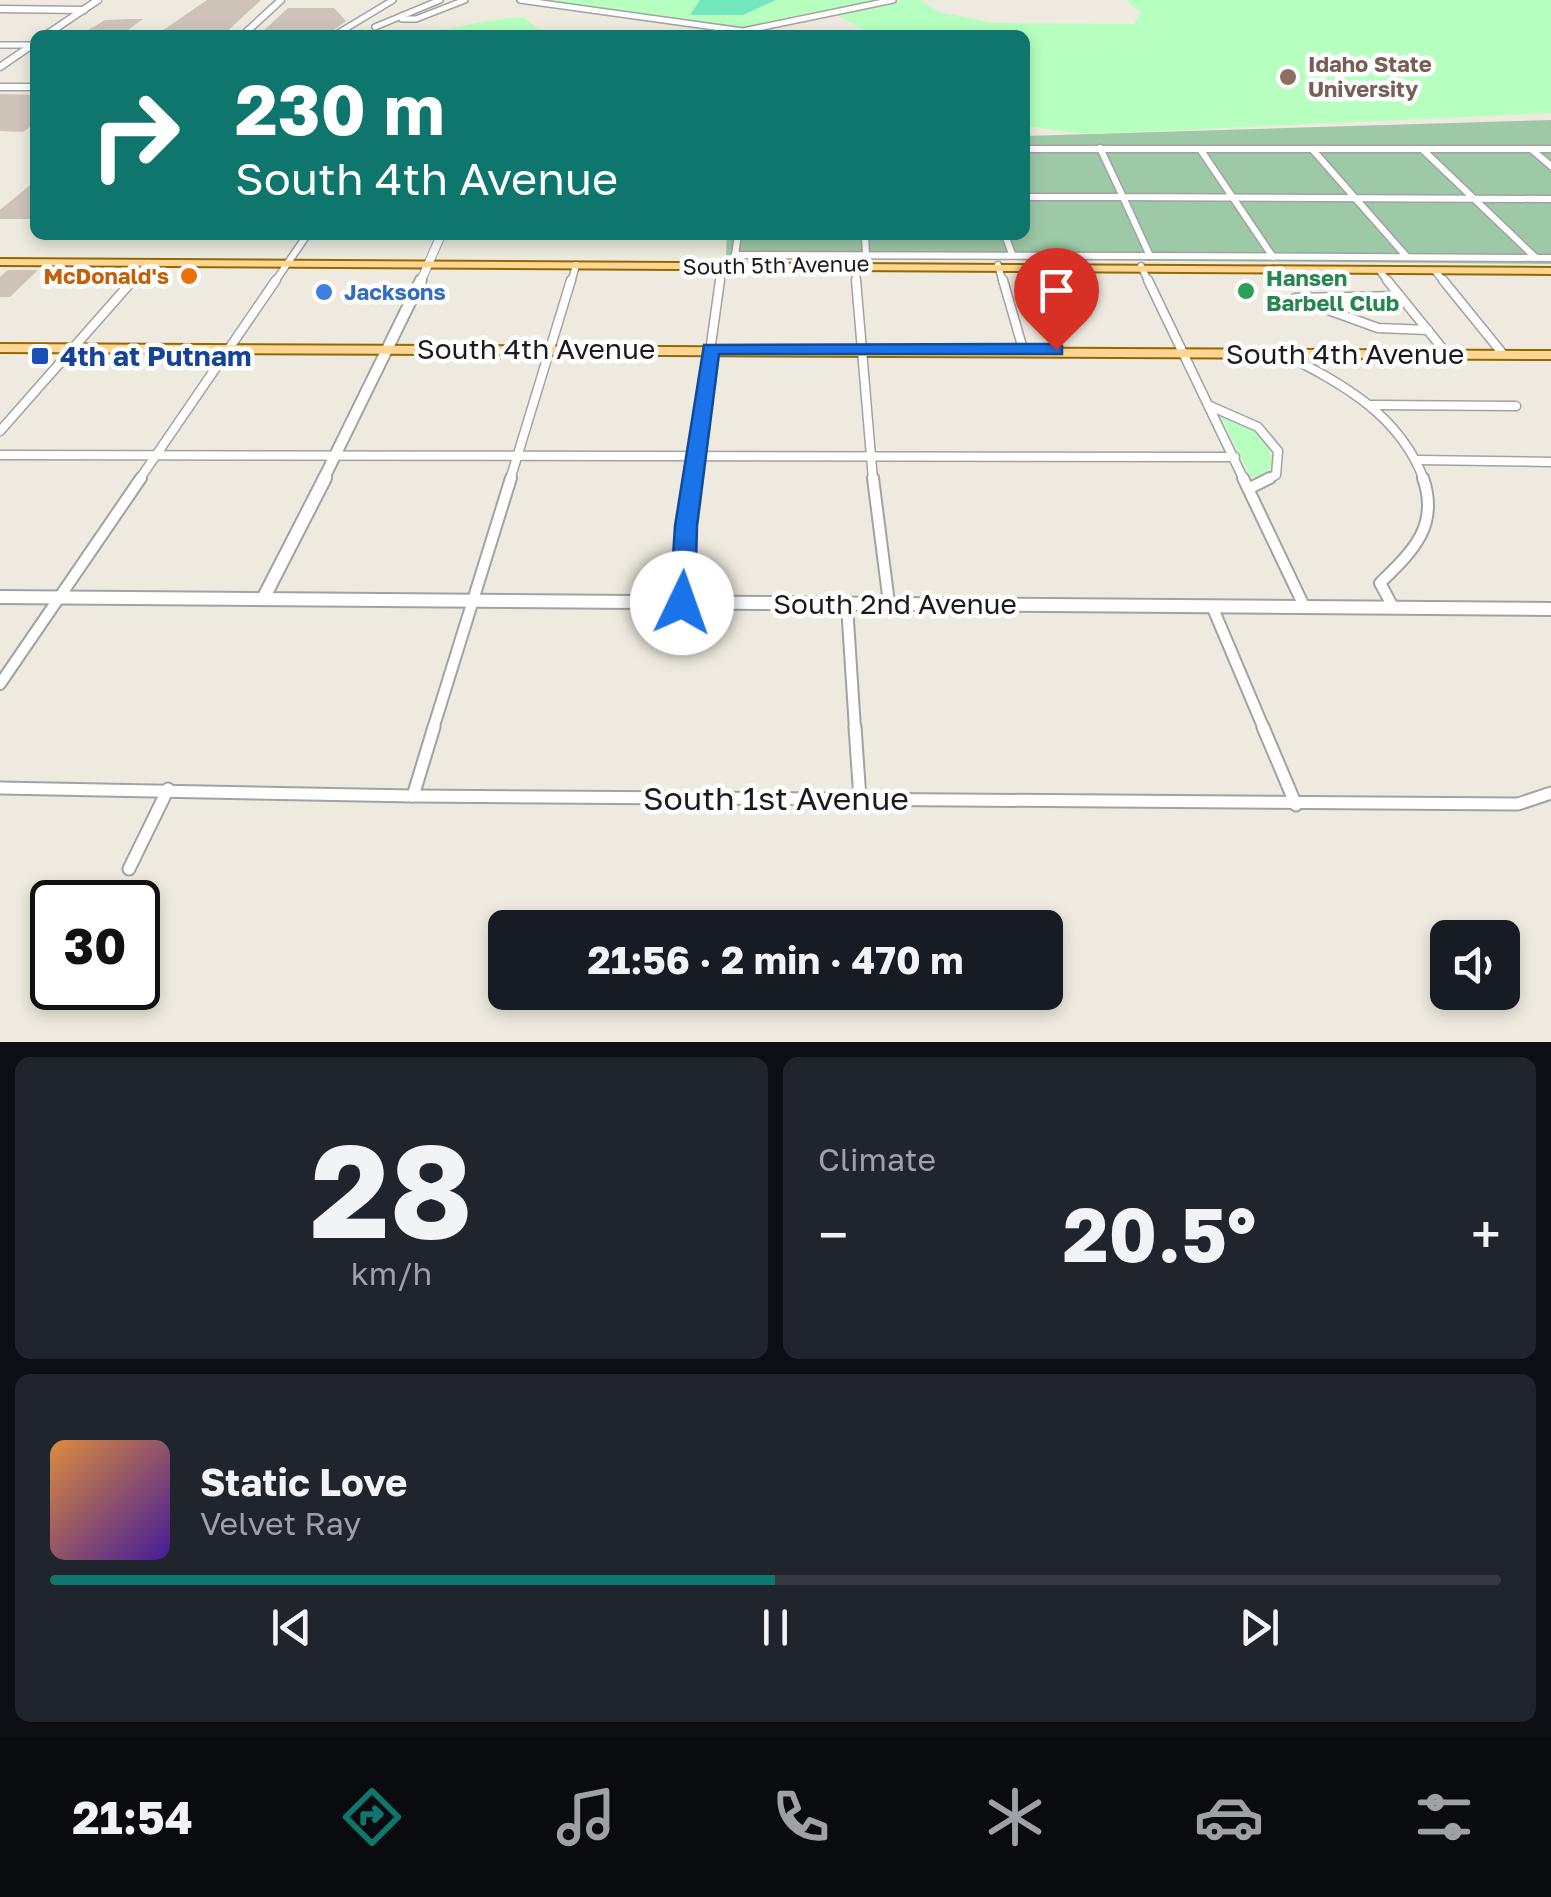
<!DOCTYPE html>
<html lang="en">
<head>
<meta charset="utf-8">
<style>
	:root { --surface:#171b24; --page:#20242c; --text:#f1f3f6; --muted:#9ea1a6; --line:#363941; --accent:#0f766e }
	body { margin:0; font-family:"Golos Text",sans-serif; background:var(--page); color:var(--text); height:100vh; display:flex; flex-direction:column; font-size:38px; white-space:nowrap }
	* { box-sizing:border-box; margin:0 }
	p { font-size:32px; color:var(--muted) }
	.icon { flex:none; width:55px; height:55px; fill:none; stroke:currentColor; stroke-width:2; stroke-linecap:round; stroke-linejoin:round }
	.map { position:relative; height:1042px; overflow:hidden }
	.panel { display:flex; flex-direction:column; gap:15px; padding:15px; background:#0d0f14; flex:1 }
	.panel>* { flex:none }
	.top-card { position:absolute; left:30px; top:30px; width:1000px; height:210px; border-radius:15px; box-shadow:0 5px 15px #0003; background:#0f766e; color:#fff; overflow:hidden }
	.fabs { position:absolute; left:1430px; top:920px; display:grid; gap:20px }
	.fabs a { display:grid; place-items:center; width:90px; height:90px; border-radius:15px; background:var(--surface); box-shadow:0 5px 15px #0003; font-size:50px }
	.speed { position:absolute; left:30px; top:880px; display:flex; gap:20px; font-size:50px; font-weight:700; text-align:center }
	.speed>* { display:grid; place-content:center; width:130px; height:130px; border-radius:50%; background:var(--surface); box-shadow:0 5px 15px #0003; line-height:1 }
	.speed .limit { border:5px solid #111; border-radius:15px; background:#fff; color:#111 }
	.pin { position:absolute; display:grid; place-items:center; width:85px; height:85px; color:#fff; margin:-102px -42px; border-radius:50% 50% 50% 0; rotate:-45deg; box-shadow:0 0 10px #0007 }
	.pin .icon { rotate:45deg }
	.me { position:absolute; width:110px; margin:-55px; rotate:3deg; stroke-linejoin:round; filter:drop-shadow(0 0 8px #0008) }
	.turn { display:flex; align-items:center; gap:35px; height:210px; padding:0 40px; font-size:45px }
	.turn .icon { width:130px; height:130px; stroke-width:2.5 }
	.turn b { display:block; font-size:70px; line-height:85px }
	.big { font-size:75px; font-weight:700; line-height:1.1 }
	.panel .tile { flex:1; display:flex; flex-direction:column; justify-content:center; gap:15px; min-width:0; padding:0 35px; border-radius:15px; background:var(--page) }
	.panel .dial { align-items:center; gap:0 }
	.dial b { font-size:130px; line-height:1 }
	.song { display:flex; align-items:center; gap:30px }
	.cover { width:120px; height:120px; border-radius:15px; background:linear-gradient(135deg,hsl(30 70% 55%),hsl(260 70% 35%)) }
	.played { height:10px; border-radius:5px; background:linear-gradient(90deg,var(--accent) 50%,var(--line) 50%) }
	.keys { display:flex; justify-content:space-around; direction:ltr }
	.heat { display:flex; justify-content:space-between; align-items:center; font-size:55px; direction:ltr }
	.panel .tiles { flex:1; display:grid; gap:15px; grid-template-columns:1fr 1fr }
	.tile:last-child { grid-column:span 2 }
	.trip { position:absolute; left:488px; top:910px; width:575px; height:100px; border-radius:15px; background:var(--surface); box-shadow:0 5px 15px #0003; font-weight:700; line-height:100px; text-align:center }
	.tab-bar { display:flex; height:160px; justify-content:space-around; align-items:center; background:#090b0e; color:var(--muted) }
	.tab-bar .icon { width:70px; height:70px }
	.tab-bar .on { color:var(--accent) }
	.tab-bar b { font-size:45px; color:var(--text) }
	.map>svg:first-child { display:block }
	.cemetery { fill:#9ec9a7 }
	.park { fill:#b6ffbf }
	.pitch { fill:#74e7bf }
	.building { fill:#cec3b8 }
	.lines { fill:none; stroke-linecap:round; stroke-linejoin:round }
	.minor-far4-casing { stroke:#a2a2a2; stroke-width:8 }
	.minor-far3-casing { stroke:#a2a2a2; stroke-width:9 }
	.minor-far2-casing { stroke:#a2a2a2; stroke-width:11 }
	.minor-far1-casing { stroke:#a2a2a2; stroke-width:14 }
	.minor-casing { stroke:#a2a2a2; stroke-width:15 }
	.tertiary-far3-casing { stroke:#a2a2a2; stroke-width:9 }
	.tertiary-far2-casing { stroke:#a2a2a2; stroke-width:10 }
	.tertiary-far1-casing { stroke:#a2a2a2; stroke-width:14 }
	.tertiary-casing { stroke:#a2a2a2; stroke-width:16 }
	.primary-casing { stroke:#926900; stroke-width:4 }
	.minor-far4 { stroke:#fff; stroke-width:5 }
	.minor-far3 { stroke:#fff; stroke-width:6 }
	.minor-far2 { stroke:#fff; stroke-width:8 }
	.minor-far1 { stroke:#fff; stroke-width:10 }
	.minor { stroke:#fff; stroke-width:11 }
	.tertiary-far3 { stroke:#fff; stroke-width:6 }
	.tertiary-far2 { stroke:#fff; stroke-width:8 }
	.tertiary-far1 { stroke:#fff; stroke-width:10 }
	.tertiary { stroke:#fff; stroke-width:12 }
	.primary { fill:#ffd593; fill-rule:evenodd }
	.route { fill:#1a73e8; stroke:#114b97; stroke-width:2.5 }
	.education-dot { fill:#8d6e63; stroke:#fff; stroke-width:4 }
	.food-dot { fill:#e8710a; stroke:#fff; stroke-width:4 }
	.leisure-dot { fill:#2e9e5b; stroke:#fff; stroke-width:4 }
	.shop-dot { fill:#3f7fe0; stroke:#fff; stroke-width:4 }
	.transit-dot { fill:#1a4fb4; stroke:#fff; stroke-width:4 }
	.labels { text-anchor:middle; stroke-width:9; stroke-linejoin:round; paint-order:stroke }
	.far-education-label { font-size:22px; font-weight:bold; fill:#785e54; stroke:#fff; text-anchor:start }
	.far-street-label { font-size:22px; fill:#1b1b1b; stroke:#fff }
	.far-food-label { font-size:22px; font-weight:bold; fill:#c56008; stroke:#fff; text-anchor:end }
	.far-leisure-label { font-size:22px; font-weight:bold; fill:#27864d; stroke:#fff; text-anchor:start }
	.far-shop-label { font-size:22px; font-weight:bold; fill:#366cbe; stroke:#fff; text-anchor:start }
	.street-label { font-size:28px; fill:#1b1b1b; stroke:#fff }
	.transit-label { font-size:28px; font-weight:bold; fill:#164399; stroke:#fff; text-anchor:start }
	.near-street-label { font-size:32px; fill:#1b1b1b; stroke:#fff }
</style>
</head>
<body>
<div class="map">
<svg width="1551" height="1042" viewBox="0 0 1551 1042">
	<rect width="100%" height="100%" fill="#eeeadf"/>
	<path class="cemetery" d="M 1551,120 L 1551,264 L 726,257 L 727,235 L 1025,235 L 1025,136 Z"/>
	<g class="park">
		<path d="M 534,0 L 885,0 L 738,28 Z"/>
		<path d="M 903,0 L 921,0 L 938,12 L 994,23 L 1134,24 L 1141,13 L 1127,0 L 1551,0 L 1551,113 L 1089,134 L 1025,126 L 1025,35 L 874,35 L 837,15 Z"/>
		<path d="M 523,17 L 538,29 L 574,35 L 413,35 C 452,30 483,19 523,17 Z"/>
		<path d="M 1225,415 C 1247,426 1271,436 1272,464 L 1265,477 L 1251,478 L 1221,417 Z"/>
	</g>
	<path class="pitch" d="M 700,0 L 776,0 L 743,15 L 690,15 Z"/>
	<g class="building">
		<path d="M 207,0 L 261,0 L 223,35 L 156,35 Z"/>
		<path d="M 288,8 L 334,8 L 346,21 L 329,33 L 259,35 Z"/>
		<path d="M 129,19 L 143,19 L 121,35 L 80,35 L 105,20 Z"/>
		<path d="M 0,94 L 35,95 L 35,123 L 23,132 L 0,131 Z"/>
		<path d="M 35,181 L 35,219 L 0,219 L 0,210 Z"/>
		<path d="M 8,270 L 38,270 L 10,297 L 0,297 L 0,277 Z"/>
	</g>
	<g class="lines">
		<g class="minor-far4-casing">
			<g id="minor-far4">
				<path d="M 520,0 L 743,31 L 893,0"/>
				<path d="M 402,19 L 416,19 L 465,0"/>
				<path d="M 375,27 L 440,0"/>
				<path d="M 335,35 L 393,0"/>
				<path d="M 0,45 L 35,45"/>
			</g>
		</g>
		<g class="minor-far3-casing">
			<g id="minor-far3">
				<path d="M 1100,148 L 1123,197 L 1551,199"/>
				<path d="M 1025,149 L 1551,149"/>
				<path d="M 1200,149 L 1273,257"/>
				<path d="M 1312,149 L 1407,257"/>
				<path d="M 1531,149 L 1551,166"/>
				<path d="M 1423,150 L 1536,258"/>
				<path d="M 738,235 L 735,255 L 1150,256 L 1123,197 L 1025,197"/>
				<path d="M 865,235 L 866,256"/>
				<path d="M 1005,235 L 1012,254"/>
				<path d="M 1150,256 L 1551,258"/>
				<path d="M 855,264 L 857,283"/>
				<path d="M 998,265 L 1003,283"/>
				<path d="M 1141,266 L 1149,283"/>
				<path d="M 1380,271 L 1389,283"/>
				<path d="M 1436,272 L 1445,283"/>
				<path d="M 131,283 L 148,263"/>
				<path d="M 274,283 L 307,235"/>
				<path d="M 571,283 L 576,265"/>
				<path d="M 720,283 L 722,267"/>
			</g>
		</g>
		<g class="minor-far2-casing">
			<g id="minor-far2">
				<path d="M 856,280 L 873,480"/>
				<path d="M 1003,280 L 1023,349"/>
				<path d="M 1148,280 L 1244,480"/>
				<path d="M 1387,280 L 1447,354"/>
				<path d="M 1443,280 L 1503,354"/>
				<path d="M 1400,296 L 1295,298 L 1378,328 L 1428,330"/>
				<path d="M 1284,354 C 1343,384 1400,415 1424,480"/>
				<path d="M 1372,405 L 1516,406"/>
				<path d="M 1210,406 L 1258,427 L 1278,451 L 1276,475 L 1265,480"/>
				<path d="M 0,431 L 133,280"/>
				<path d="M 0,455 L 1235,457"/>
				<path d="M 1419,460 L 1551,462"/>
				<path d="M 139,480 L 276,280"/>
				<path d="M 510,480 L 571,280"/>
				<path d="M 692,480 L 720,280"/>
			</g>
		</g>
		<g class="minor-far1-casing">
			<g id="minor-far1">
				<path d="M 873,478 L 889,603"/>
				<path d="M 1243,478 L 1304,606"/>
				<path d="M 1250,488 L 1270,478"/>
				<path d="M 682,603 L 693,478"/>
				<path d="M 847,605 L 855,729"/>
				<path d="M 1212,606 L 1264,729"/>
				<path d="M 1393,607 L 1380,583 C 1412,552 1440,526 1423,478"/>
				<path d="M 0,684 L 141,478"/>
				<path d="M 433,729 L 511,478"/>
			</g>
		</g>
		<g class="minor-casing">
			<g id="minor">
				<path d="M 855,727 L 860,799"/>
				<path d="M 1263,727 L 1296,805"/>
				<path d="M 0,788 L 413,796 L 1518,804 L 1551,793"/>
				<path d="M 413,796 L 434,727"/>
				<path d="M 129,869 L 168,789"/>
			</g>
		</g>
		<g class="tertiary-far3-casing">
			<g id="tertiary-far3">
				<path d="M 0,9 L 84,10"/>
				<path d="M 46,35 L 98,0"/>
				<path d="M 243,35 L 281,0"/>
				<path d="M 0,67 L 35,43"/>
				<path d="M 0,87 L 35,87"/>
			</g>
		</g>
		<g class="tertiary-far2-casing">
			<path id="tertiary-far2" d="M 420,283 L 441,235"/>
		</g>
		<g class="tertiary-far1-casing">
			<path id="tertiary-far1" d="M 323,480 L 421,280"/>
		</g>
		<g class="tertiary-casing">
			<g id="tertiary">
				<path d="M 0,597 L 1551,609"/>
				<path d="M 263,599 L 325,478"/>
			</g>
		</g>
		<g class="primary-casing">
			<g id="primary">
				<path d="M 0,259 L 1551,268 L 1551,274 L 0,265 Z"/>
				<path d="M 0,344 L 1551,351 L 1551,359 L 0,352 Z"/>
			</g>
		</g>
		<use href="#minor-far4" class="minor-far4"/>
		<use href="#minor-far3" class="minor-far3"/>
		<use href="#minor-far2" class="minor-far2"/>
		<use href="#minor-far1" class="minor-far1"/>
		<use href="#minor" class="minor"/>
		<use href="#tertiary-far3" class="tertiary-far3"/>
		<use href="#tertiary-far2" class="tertiary-far2"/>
		<use href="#tertiary-far1" class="tertiary-far1"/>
		<use href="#tertiary" class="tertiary"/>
		<use href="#primary" class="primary"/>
	</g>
	<path class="route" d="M 1056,344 L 1062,346 L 1062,354 L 719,354 L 697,526 L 695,603 L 682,613 L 674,610 L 670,603 L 675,526 L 704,345 Z"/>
	<circle class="education-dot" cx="1288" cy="77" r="10"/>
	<circle class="food-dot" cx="189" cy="276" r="10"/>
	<circle class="leisure-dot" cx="1246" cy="291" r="10"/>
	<circle class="shop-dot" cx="324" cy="292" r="10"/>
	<rect class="transit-dot" x="30" y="346" width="20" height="20" rx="5"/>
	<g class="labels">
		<g class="far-education-label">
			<text x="1308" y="72">Idaho State<tspan x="1308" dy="25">University</tspan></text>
		</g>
		<g class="far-street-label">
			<text transform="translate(776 265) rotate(-1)" y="8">South 5th Avenue</text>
		</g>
		<g class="far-food-label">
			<text x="169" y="284">McDonald's</text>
		</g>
		<g class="far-leisure-label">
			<text x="1266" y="286">Hansen<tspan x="1266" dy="25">Barbell Club</tspan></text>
		</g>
		<g class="far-shop-label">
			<text x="344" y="300">Jacksons</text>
		</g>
		<g class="street-label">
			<text x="536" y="359">South 4th Avenue</text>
			<text x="1345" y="364">South 4th Avenue</text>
			<text x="895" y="614">South 2nd Avenue</text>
		</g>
		<g class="transit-label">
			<text x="60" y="366">4th at Putnam</text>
		</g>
		<g class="near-street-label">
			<text x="776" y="810">South 1st Avenue</text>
		</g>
	</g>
</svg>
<div class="fabs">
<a><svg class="icon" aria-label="sound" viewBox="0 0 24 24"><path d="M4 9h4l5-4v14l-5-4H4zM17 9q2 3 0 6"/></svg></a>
</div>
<div class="speed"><div class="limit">30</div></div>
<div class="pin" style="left:1056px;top:350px;background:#d93025"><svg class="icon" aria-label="arrive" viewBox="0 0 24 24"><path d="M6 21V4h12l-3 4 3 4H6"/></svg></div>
<svg class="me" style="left:682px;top:603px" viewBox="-20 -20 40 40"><circle r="19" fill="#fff"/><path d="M0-13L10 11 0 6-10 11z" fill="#1a73e8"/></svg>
<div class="trip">21:56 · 2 min · 470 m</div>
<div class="top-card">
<div class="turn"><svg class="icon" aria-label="right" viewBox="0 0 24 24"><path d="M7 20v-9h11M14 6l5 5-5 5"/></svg><div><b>230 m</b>South 4th Avenue</div></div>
</div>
</div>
<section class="panel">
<div class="tiles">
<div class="tile dial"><b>28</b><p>km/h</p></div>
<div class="tile"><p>Climate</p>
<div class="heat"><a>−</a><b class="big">20.5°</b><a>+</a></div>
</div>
<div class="tile">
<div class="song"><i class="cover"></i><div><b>Static Love</b><p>Velvet Ray</p></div></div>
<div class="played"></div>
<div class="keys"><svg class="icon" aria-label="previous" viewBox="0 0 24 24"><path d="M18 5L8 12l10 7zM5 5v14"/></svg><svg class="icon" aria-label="pause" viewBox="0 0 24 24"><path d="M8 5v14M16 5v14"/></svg><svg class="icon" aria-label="next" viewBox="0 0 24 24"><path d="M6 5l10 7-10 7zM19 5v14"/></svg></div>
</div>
</div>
</section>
<nav class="tab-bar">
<b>21:54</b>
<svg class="icon on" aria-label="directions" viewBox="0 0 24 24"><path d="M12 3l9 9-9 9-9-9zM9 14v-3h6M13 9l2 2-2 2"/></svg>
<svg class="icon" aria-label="music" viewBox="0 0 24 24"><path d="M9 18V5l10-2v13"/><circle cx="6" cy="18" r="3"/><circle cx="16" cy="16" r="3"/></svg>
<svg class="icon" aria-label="phone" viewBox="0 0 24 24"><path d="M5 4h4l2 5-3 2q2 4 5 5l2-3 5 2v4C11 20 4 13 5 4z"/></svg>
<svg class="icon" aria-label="climate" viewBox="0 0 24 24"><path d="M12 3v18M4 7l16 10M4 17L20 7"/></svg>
<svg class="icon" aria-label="car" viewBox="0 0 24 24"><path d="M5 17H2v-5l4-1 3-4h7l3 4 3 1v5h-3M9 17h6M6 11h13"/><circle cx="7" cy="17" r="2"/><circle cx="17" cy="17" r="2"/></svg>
<svg class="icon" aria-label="filters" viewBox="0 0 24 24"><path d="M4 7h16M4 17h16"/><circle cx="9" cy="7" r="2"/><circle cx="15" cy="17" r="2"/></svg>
</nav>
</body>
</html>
